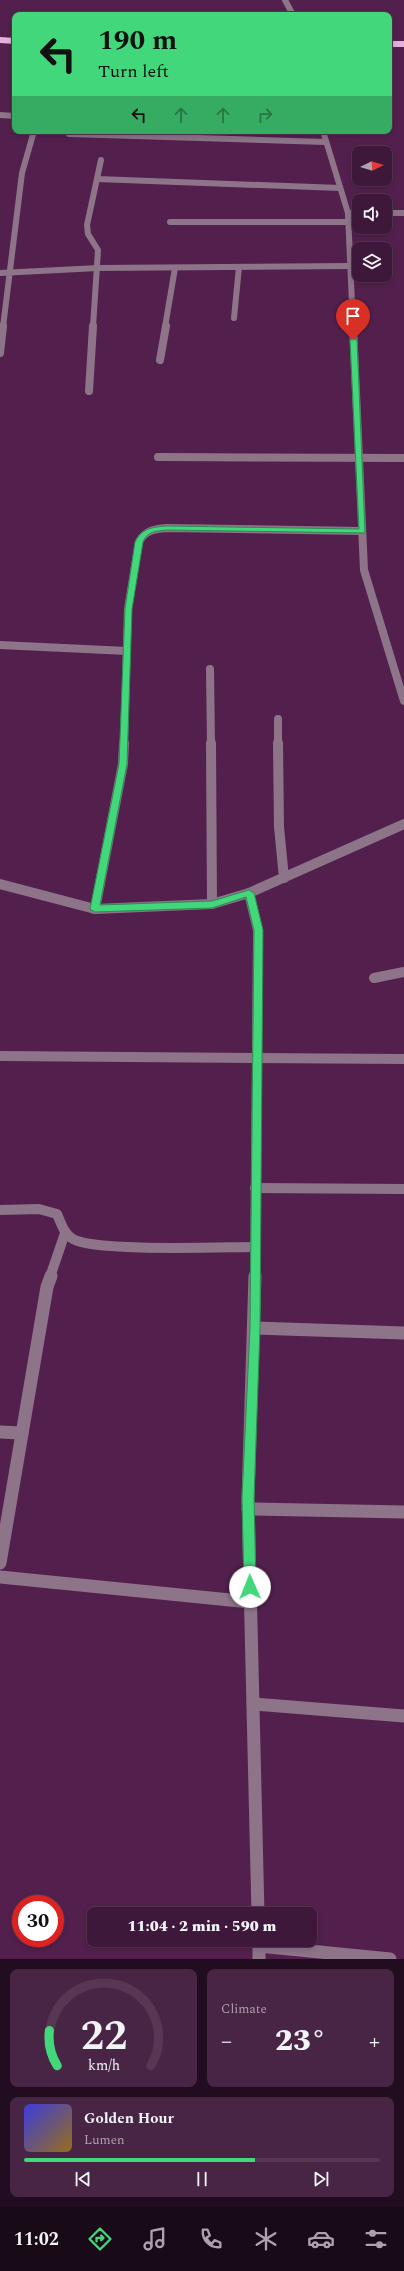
<!DOCTYPE html>
<html lang="en">
<head>
<meta charset="utf-8">
<style>
	:root { --surface:#3e183a; --page:#492545; --text:#f1f3f6; --muted:#ada0af; --line:#573754; --accent:#43d77b }
	body { margin:0; font-family:Spectral,serif; background:var(--page); color:var(--text); height:100vh; display:flex; flex-direction:column; font-size:15px; white-space:nowrap }
	* { box-sizing:border-box; margin:0 }
	p { font-size:13px; color:var(--muted) }
	.icon { flex:none; width:22px; height:22px; fill:none; stroke:currentColor; stroke-width:2; stroke-linecap:round; stroke-linejoin:round }
	.map { position:relative; height:1959px; overflow:hidden }
	.sheet { display:flex; flex-direction:column; gap:10px; padding:10px; background:#220d20; flex:1 }
	.sheet>* { flex:none }
	.guide { position:absolute; left:12px; top:12px; width:380px; height:122px; border-radius:8px; box-shadow:0 2px 6px #0003,0 0 0 1px var(--line); background:#43d77b; color:#111; overflow:hidden }
	.needle { width:26px; rotate:85deg }
	.fabs { position:absolute; left:352px; top:146px; display:grid; gap:8px }
	.fabs a { display:grid; place-items:center; width:40px; height:40px; border-radius:8px; background:var(--surface); box-shadow:0 2px 6px #0003,0 0 0 1px var(--line); font-size:20px }
	.speed { position:absolute; left:12px; top:1895px; display:flex; gap:8px; font-size:20px; font-weight:700; text-align:center }
	.speed>* { display:grid; place-content:center; width:52px; height:52px; border-radius:50%; background:var(--surface); box-shadow:0 2px 6px #0003,0 0 0 1px var(--line); line-height:1 }
	.speed .limit { border:6px solid #d22; background:#fff; color:#111 }
	.pin { position:absolute; display:grid; place-items:center; width:34px; height:34px; color:#fff; margin:-41px -17px; border-radius:50% 50% 50% 0; rotate:-45deg; box-shadow:0 0 4px #0007 }
	.pin .icon { rotate:45deg }
	.me { position:absolute; width:44px; margin:-22px; rotate:359deg; stroke-linejoin:round; filter:drop-shadow(0 0 3px #0008) }
	.turn { display:flex; align-items:center; gap:14px; height:84px; padding:0 20px; font-size:18px }
	.turn .icon { width:52px; height:52px; stroke-width:2.5 }
	.turn b { display:block; font-size:28px; line-height:34px }
	.lanes { display:flex; align-items:center; height:38px; padding:0 20px; background:#0003; justify-content:center; gap:20px; direction:ltr }
	.lanes .off { opacity:.35 }
	.big { font-size:30px; font-weight:800; line-height:1.1 }
	.sheet .tile { flex:1; display:flex; flex-direction:column; justify-content:center; gap:6px; min-width:0; padding:0 14px; border-radius:8px; background:var(--page) }
	.sheet .dial { align-items:center; gap:0 }
	.dial svg { height:104px; overflow:visible; fill:none; stroke:var(--line); stroke-width:7; stroke-linecap:round; text-anchor:middle }
	.dial text { fill:var(--text); stroke:none }
	.song { display:flex; align-items:center; gap:12px }
	.cover { width:48px; height:48px; border-radius:6px; background:linear-gradient(135deg,hsl(240 70% 55%),hsl(40 70% 35%)) }
	.played { height:4px; border-radius:2px; background:linear-gradient(90deg,var(--accent) 65%,var(--line) 65%) }
	.keys { display:flex; justify-content:space-around; direction:ltr }
	.heat { display:flex; justify-content:space-between; align-items:center; font-size:22px; direction:ltr }
	.sheet .tiles { flex:1; display:grid; gap:10px; grid-template-columns:1fr 1fr }
	.tile:last-child { grid-column:span 2 }
	.trip { position:absolute; left:87px; top:1907px; width:230px; height:40px; border-radius:8px; background:var(--surface); box-shadow:0 2px 6px #0003,0 0 0 1px var(--line); font-weight:800; line-height:40px; text-align:center }
	.tabs { display:flex; height:64px; justify-content:space-around; align-items:center; background:#190a17; color:var(--muted) }
	.tabs .icon { width:28px; height:28px }
	.tabs .on { color:var(--accent) }
	.tabs b { font-size:18px; color:var(--text) }
	.map>svg:first-child { display:block }
	.lines { fill:none; stroke-linecap:round; stroke-linejoin:round }
	.minor-far3 { stroke:#8e7489; stroke-width:6 }
	.minor-far2 { stroke:#8e7489; stroke-width:8 }
	.minor-far1 { stroke:#8e7489; stroke-width:10 }
	.minor { stroke:#8e7489; stroke-width:13 }
	.major { stroke:#e4b0dc; stroke-width:6 }
	.route { fill:#43d77b; stroke:#2c8c50 }
</style>
</head>
<body>
<div class="map">
<svg width="404" height="1959" viewBox="0 0 404 1959">
	<rect width="100%" height="100%" fill="#53204d"/>
	<g class="lines">
		<g class="minor-far3">
			<path d="M 285,0 L 293,15"/>
			<path d="M 0,115 L 15,116"/>
			<path d="M 323,131 L 348,213 L 353,327"/>
			<path d="M 69,134 L 326,142"/>
			<path d="M 97,179 L 340,188"/>
			<path d="M 348,213 L 359,213"/>
			<path d="M 385,213 L 404,213"/>
			<path d="M 170,222 L 349,222"/>
			<path d="M 0,273 L 98,268 L 351,266"/>
			<path d="M 234,318 L 239,267"/>
			<path d="M 3,327 L 22,173 L 34,131"/>
			<path d="M 93,327 L 98,250 L 88,234 L 87,225 L 101,160"/>
			<path d="M 165,327 L 175,268"/>
		</g>
		<g class="minor-far2">
			<path d="M 353,326 L 364,570 L 404,701"/>
			<path d="M 0,353 L 3,326"/>
			<path d="M 160,360 L 166,326"/>
			<path d="M 89,391 L 93,326"/>
			<path d="M 158,457 L 404,458"/>
			<path d="M 0,645 L 127,651"/>
			<path d="M 210,669 L 211,744"/>
			<path d="M 278,719 L 278,744"/>
			<path d="M 124,744 L 128,609 L 139,542 C 145,530 155,529 167,528 L 362,531"/>
		</g>
		<g class="minor-far1">
			<path d="M 211,743 L 212,904"/>
			<path d="M 278,743 L 279,827 L 284,878"/>
			<path d="M 0,884 L 95,909 L 212,904 L 249,893 L 258,930 L 255,1277"/>
			<path d="M 249,893 L 404,824"/>
			<path d="M 95,909 L 123,764 L 124,743"/>
			<path d="M 374,978 L 404,972"/>
			<path d="M 0,1056 L 404,1059"/>
			<path d="M 255,1188 L 404,1189"/>
			<path d="M 0,1210 L 39,1209 L 57,1214 C 61,1223 64,1234 73,1239 C 94,1252 223,1247 255,1247"/>
			<path d="M 50,1277 L 65,1233"/>
		</g>
		<g class="minor">
			<path d="M 255,1276 L 248,1499 L 258,1914"/>
			<path d="M 255,1328 L 404,1333"/>
			<path d="M 0,1432 L 22,1433"/>
			<path d="M 248,1509 L 404,1512"/>
			<path d="M 0,1563 L 47,1287 L 51,1276"/>
			<path d="M 0,1577 L 250,1602"/>
			<path d="M 253,1704 L 404,1716"/>
			<path d="M 259,1941 L 259,1959"/>
			<path d="M 259,1946 L 390,1959"/>
		</g>
		<g class="major">
			<path d="M 0,40 L 15,41"/>
			<path d="M 389,44 L 404,44"/>
		</g>
	</g>
	<path class="route" d="M 353,338 L 357,340 L 365,533 L 167,530 C 157,531 147,531 143,542 L 132,609 L 127,764 L 100,905 L 212,901 L 249,890 L 254,893 L 263,930 L 260,1328 L 254,1498 L 256,1587 L 254,1591 L 250,1592 L 246,1591 L 244,1587 L 242,1498 L 250,1328 L 254,930 L 246,897 L 212,908 L 95,912 L 90,909 L 119,764 L 125,609 L 135,542 C 142,528 153,527 167,526 L 359,529 L 350,340 Z"/>
</svg>
<div class="fabs">
<a><svg class="needle" viewBox="-14 -14 28 28"><path d="M0-13l5 13h-10z" fill="#e53935"/><path d="M0 13l5-13h-10z" fill="#ada0af"/></svg></a>
<a><svg class="icon" aria-label="sound" viewBox="0 0 24 24"><path d="M4 9h4l5-4v14l-5-4H4zM17 9q2 3 0 6"/></svg></a>
<a><svg class="icon" aria-label="layers" viewBox="0 0 24 24"><path d="M12 4l9 5-9 5-9-5zM3 14l9 5 9-5"/></svg></a>
</div>
<div class="speed"><div class="limit">30</div></div>
<div class="pin" style="left:353px;top:340px;background:#d93025"><svg class="icon" aria-label="arrive" viewBox="0 0 24 24"><path d="M6 21V4h12l-3 4 3 4H6"/></svg></div>
<svg class="me" style="left:250px;top:1587px" viewBox="-20 -20 40 40"><circle r="19" fill="#fff"/><path d="M0-13L10 11 0 6-10 11z" fill="#43d77b"/></svg>
<div class="trip">11:04 · 2 min · 590 m</div>
<div class="guide">
<div class="turn"><svg class="icon" aria-label="left" viewBox="0 0 24 24"><path d="M17 20v-9H6M10 6l-5 5 5 5"/></svg><div><b>190 m</b>Turn left</div></div>
<div class="lanes"><svg class="icon" aria-label="left" viewBox="0 0 24 24"><path d="M17 20v-9H6M10 6l-5 5 5 5"/></svg><svg class="icon off" aria-label="ahead" viewBox="0 0 24 24"><path d="M12 20V5M6 11l6-6 6 6"/></svg><svg class="icon off" aria-label="ahead" viewBox="0 0 24 24"><path d="M12 20V5M6 11l6-6 6 6"/></svg><svg class="icon off" aria-label="right" viewBox="0 0 24 24"><path d="M7 20v-9h11M14 6l5 5-5 5"/></svg></div>
</div>
</div>
<section class="sheet">
<div class="tiles">
<div class="tile dial"><svg viewBox="0 0 100 80">
<path d="M14 69A42 42 0 1 1 86 69"/>
<path d="M14 69A42 42 0 0 1 8 42" stroke="#43d77b"/>
<text x="50" y="56" font-size="32" font-weight="700">22</text>
<text x="50" y="72" font-size="11">km/h</text>
</svg></div>
<div class="tile"><p>Climate</p>
<div class="heat"><a>−</a><b class="big">23°</b><a>+</a></div>
</div>
<div class="tile">
<div class="song"><i class="cover"></i><div><b>Golden Hour</b><p>Lumen</p></div></div>
<div class="played"></div>
<div class="keys"><svg class="icon" aria-label="previous" viewBox="0 0 24 24"><path d="M18 5L8 12l10 7zM5 5v14"/></svg><svg class="icon" aria-label="pause" viewBox="0 0 24 24"><path d="M8 5v14M16 5v14"/></svg><svg class="icon" aria-label="next" viewBox="0 0 24 24"><path d="M6 5l10 7-10 7zM19 5v14"/></svg></div>
</div>
</div>
</section>
<nav class="tabs">
<b>11:02</b>
<svg class="icon on" aria-label="directions" viewBox="0 0 24 24"><path d="M12 3l9 9-9 9-9-9zM9 14v-3h6M13 9l2 2-2 2"/></svg>
<svg class="icon" aria-label="music" viewBox="0 0 24 24"><path d="M9 18V5l10-2v13"/><circle cx="6" cy="18" r="3"/><circle cx="16" cy="16" r="3"/></svg>
<svg class="icon" aria-label="phone" viewBox="0 0 24 24"><path d="M5 4h4l2 5-3 2q2 4 5 5l2-3 5 2v4C11 20 4 13 5 4z"/></svg>
<svg class="icon" aria-label="climate" viewBox="0 0 24 24"><path d="M12 3v18M4 7l16 10M4 17L20 7"/></svg>
<svg class="icon" aria-label="car" viewBox="0 0 24 24"><path d="M5 17H2v-5l4-1 3-4h7l3 4 3 1v5h-3M9 17h6M6 11h13"/><circle cx="7" cy="17" r="2"/><circle cx="17" cy="17" r="2"/></svg>
<svg class="icon" aria-label="filters" viewBox="0 0 24 24"><path d="M4 7h16M4 17h16"/><circle cx="9" cy="7" r="2"/><circle cx="15" cy="17" r="2"/></svg>
</nav>
</body>
</html>
